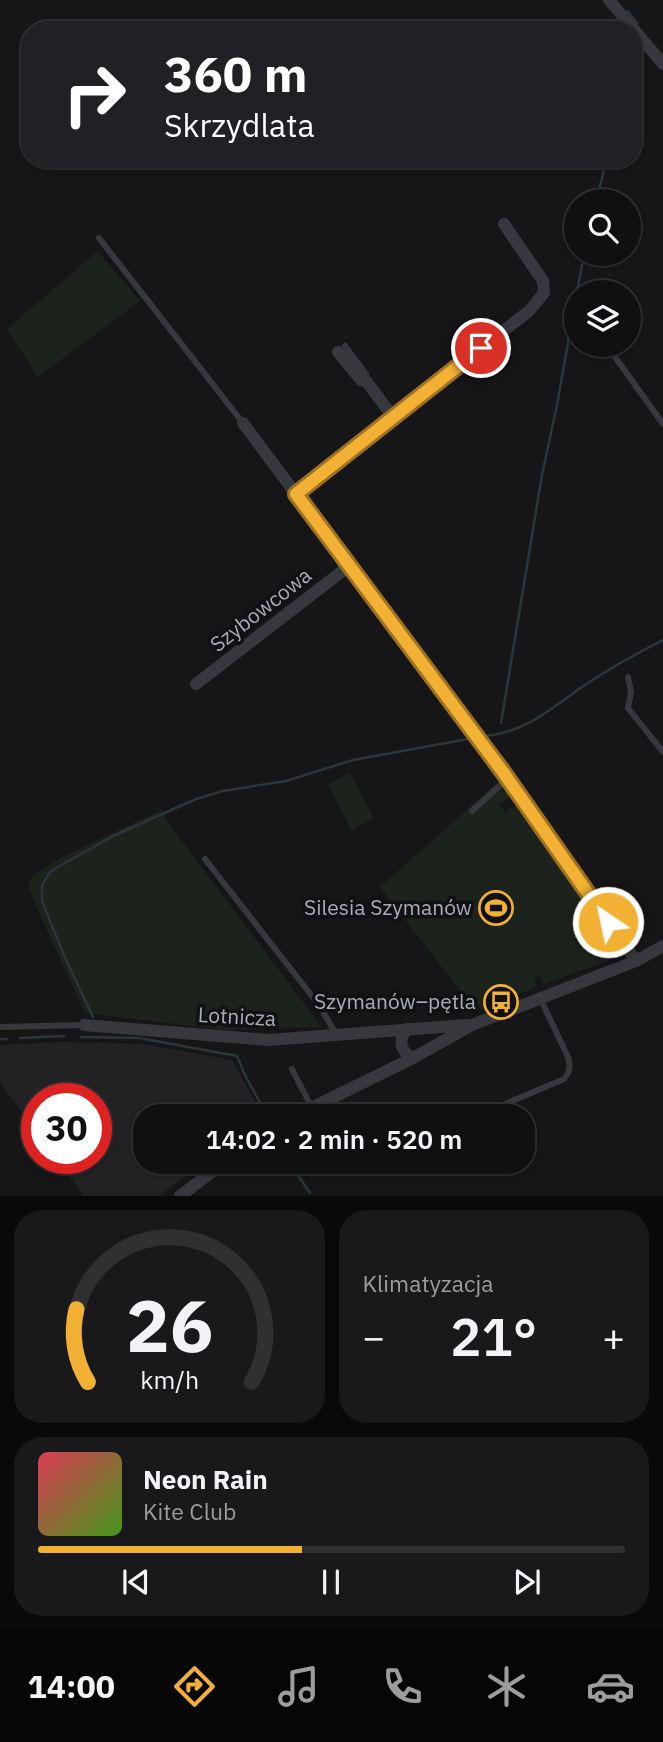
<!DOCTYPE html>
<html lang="pl">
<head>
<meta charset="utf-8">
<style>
	:root { --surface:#101012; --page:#19191b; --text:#f1f3f6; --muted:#9c9d9f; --line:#303032; --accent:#f2b134 }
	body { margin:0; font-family:"IBM Plex Sans",sans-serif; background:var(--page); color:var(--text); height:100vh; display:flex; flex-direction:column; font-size:26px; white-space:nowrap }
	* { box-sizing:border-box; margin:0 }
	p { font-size:23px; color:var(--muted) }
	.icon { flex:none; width:38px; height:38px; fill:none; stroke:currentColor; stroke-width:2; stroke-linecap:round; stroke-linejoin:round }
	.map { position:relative; height:1196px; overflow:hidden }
	.drawer { display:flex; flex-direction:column; gap:14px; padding:14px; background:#09090a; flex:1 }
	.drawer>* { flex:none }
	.banner { position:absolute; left:21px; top:21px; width:621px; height:147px; border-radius:28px; box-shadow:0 2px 5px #0004,0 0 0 2px var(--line); background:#202124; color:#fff; overflow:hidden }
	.controls { position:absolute; left:564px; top:189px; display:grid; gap:14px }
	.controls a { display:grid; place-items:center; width:77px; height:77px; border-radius:50%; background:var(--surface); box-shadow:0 2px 5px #0004,0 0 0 2px var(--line); font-size:35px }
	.speed { position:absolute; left:21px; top:1083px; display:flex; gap:14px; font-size:35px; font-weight:700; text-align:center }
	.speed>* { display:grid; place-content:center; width:91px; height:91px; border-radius:50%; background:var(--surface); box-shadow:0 2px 5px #0004,0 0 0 2px var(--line); line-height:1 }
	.speed .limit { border:10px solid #d22; background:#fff; color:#111 }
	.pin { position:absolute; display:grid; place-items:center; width:60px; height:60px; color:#fff; margin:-30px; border:4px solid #fff; border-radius:50%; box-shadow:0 2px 7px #0007 }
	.me { position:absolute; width:77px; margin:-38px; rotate:326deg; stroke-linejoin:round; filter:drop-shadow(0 0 5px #0008) }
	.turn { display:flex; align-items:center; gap:24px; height:147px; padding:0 28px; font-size:32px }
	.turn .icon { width:91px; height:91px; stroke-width:2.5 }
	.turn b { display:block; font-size:49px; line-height:60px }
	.big { font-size:52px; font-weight:600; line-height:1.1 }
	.drawer .widget { flex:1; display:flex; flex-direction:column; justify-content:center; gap:10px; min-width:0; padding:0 24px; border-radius:28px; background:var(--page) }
	.drawer .dial { align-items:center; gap:0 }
	.dial svg { height:182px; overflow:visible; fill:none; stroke:var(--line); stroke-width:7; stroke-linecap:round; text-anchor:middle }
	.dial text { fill:var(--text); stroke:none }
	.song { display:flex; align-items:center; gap:21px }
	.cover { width:84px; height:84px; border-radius:10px; background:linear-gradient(135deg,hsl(350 70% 55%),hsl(100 70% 35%)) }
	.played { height:7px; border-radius:4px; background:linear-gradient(90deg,var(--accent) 45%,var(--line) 45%) }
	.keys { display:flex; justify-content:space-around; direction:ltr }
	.heat { display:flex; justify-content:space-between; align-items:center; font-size:38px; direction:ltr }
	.drawer .tiles { flex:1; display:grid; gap:14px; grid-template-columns:1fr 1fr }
	.widget:last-child { grid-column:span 2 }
	.trip { position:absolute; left:133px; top:1104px; width:402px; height:70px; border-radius:28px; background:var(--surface); box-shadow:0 2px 5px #0004,0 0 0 2px var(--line); font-weight:600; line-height:70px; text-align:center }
	.tabs { display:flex; height:112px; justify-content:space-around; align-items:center; background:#060607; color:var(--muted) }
	.tabs .icon { width:49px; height:49px }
	.tabs .active { color:var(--accent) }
	.tabs b { font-size:32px; color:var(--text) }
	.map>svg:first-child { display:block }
	.built { fill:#222225 }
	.green { fill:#1c231d }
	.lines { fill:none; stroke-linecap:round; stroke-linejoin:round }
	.stream { stroke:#2c353c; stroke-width:2.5 }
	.lane { stroke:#37383d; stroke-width:6 }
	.street { stroke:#37383d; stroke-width:12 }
	.route-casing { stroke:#9d7322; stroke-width:18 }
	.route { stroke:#f2b134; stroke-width:12 }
	.labels { text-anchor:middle; stroke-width:7; stroke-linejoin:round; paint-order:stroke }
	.street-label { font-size:21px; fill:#a8adb8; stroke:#111113 }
	.poi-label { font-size:21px; fill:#a8adb8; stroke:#111113; text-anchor:end }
</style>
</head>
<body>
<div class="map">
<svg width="663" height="1196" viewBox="0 0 663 1196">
	<rect width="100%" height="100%" fill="#161618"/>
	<path class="built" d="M 63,1042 L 143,1044 L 232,1060 L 263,1116 L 145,1116 L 145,1162 L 203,1162 L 159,1196 L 84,1196 L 56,1159 L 96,1158 L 96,1099 L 37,1099 L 37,1132 L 0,1083 L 0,1045 Z"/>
	<g class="green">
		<path d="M 98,251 L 140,301 L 38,377 L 7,329 Z"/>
		<path d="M 350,773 L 374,818 L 352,830 L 328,785 Z"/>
		<path d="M 497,783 L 509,797 L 499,805 L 505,812 L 514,805 L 621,948 L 618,957 L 544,984 L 541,976 L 534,978 L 537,987 L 475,1010 L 380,887 Z"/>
		<path d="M 163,809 L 167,821 L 322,1027 L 226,1030 L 85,1013 L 34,902 L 28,884 L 34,875 L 58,859 Z"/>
	</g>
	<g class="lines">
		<g class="stream">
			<path d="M 628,11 L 637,23"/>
			<path d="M 596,201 L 607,159"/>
			<path d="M 577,292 L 584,254"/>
			<path d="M 501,723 L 542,475 L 557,405 L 576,297"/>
			<path d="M 486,736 C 531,731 555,704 591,681 C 614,666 639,652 663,640"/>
			<path d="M 93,1017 L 63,953 L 42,901 L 42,885 L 51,871 L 113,836 L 196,799 L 223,791 L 286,781 L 353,760 L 468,739"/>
			<path d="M 81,1037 L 139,1038 L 237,1056 L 244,1073 L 267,1116"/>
			<path d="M 20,1038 L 64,1036"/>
			<path d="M 0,1039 L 7,1039"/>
			<path d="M 289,1162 L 310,1193"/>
		</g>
		<g class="lane">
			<path d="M 99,238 L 243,423"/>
			<path d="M 345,346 L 366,374 L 367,382"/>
			<path d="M 610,350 L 663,424"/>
			<path d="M 628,677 L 631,692 L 628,708 L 663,752"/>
			<path d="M 472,811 L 507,779"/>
			<path d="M 205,859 L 319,1005 L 336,1034"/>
			<path d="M 0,1027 L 84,1025"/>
			<path d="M 292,1069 L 312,1108"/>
			<path d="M 477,1116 L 564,1079 C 570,1072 571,1067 568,1057 L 540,998"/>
		</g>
		<g class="street">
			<path d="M 609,0 L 663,64"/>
			<path d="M 338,352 L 361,380 L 367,382 L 393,417"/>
			<path d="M 243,423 L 503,772 L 636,961"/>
			<path d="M 296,494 L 529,311 L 544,293 L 543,281 L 504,224"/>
			<path d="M 196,684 L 349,566"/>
			<path d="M 84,1025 L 269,1040 L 467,1025"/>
			<path d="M 407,1029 C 398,1041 400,1051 413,1058"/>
			<path d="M 295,1116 L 413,1058 L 472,1025 L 636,961 L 663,946"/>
			<path d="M 180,1196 L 225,1162"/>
		</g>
	</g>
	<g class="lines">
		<g class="route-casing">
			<path id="route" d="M 481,348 L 296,494 L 503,772 L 608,922"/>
		</g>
		<use href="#route" class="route"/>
	</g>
	<defs>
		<g id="stadium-ring" transform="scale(1.75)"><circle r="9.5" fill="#111113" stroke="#f2b134" stroke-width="1.5"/><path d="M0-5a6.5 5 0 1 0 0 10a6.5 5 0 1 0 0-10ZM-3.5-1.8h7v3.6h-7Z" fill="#f2b134"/></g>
		<g id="bus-ring" transform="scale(1.75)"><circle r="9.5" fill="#111113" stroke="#f2b134" stroke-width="1.5"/><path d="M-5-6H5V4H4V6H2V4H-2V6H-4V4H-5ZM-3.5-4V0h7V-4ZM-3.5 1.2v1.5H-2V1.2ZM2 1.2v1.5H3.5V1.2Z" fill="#f2b134"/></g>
	</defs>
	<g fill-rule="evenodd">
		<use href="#stadium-ring" x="496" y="908"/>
		<use href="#bus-ring" x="501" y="1002"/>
	</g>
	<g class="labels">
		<g class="street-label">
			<text transform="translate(261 610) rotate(-38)" y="7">Szybowcowa</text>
			<text transform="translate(237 1017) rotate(3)" y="7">Lotnicza</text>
		</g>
		<g class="poi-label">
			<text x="472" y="915">Silesia Szymanów</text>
			<text x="476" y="1009">Szymanów–pętla</text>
		</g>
	</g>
</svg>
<div class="controls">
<a><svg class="icon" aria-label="search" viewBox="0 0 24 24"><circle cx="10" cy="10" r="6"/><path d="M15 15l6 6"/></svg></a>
<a><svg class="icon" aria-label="layers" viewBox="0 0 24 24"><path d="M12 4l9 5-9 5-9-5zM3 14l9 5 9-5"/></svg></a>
</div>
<div class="speed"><div class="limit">30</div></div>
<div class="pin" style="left:481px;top:348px;background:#d93025"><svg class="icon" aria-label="arrive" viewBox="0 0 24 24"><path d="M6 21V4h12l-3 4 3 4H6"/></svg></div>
<svg class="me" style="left:608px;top:922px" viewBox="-20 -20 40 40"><circle r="17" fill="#f2b134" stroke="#fff" stroke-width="3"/><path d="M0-11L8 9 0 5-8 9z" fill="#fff"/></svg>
<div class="trip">14:02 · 2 min · 520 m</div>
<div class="banner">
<div class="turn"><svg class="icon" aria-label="right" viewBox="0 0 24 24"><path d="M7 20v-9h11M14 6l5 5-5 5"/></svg><div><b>360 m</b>Skrzydlata</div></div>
</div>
</div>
<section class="drawer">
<div class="tiles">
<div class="widget dial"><svg viewBox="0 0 100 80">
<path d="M14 69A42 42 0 1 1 86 69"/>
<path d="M14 69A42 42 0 0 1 9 37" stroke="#f2b134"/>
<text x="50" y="56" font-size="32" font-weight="700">26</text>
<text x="50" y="72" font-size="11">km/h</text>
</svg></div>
<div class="widget"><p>Klimatyzacja</p>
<div class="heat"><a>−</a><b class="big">21°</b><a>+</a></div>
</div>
<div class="widget">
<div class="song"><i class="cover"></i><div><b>Neon Rain</b><p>Kite Club</p></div></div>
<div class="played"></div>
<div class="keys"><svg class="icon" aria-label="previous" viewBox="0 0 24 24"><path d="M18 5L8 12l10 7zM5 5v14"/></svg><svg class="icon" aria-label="pause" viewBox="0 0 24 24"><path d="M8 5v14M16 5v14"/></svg><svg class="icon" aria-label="next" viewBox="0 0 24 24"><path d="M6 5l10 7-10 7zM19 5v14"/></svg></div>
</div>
</div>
</section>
<nav class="tabs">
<b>14:00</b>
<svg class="icon active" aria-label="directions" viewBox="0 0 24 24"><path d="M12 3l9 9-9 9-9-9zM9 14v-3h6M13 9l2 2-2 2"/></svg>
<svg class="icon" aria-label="music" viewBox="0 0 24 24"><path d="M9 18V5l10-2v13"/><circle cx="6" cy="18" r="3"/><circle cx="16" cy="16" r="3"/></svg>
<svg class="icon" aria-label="phone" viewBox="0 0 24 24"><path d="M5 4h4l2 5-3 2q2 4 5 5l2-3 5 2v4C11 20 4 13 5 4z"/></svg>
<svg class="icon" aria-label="climate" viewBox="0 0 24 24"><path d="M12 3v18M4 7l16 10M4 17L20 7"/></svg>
<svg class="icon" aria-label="car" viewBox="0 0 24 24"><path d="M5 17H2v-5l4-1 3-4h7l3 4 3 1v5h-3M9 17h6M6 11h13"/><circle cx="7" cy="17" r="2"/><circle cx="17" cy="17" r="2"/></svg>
</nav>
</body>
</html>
